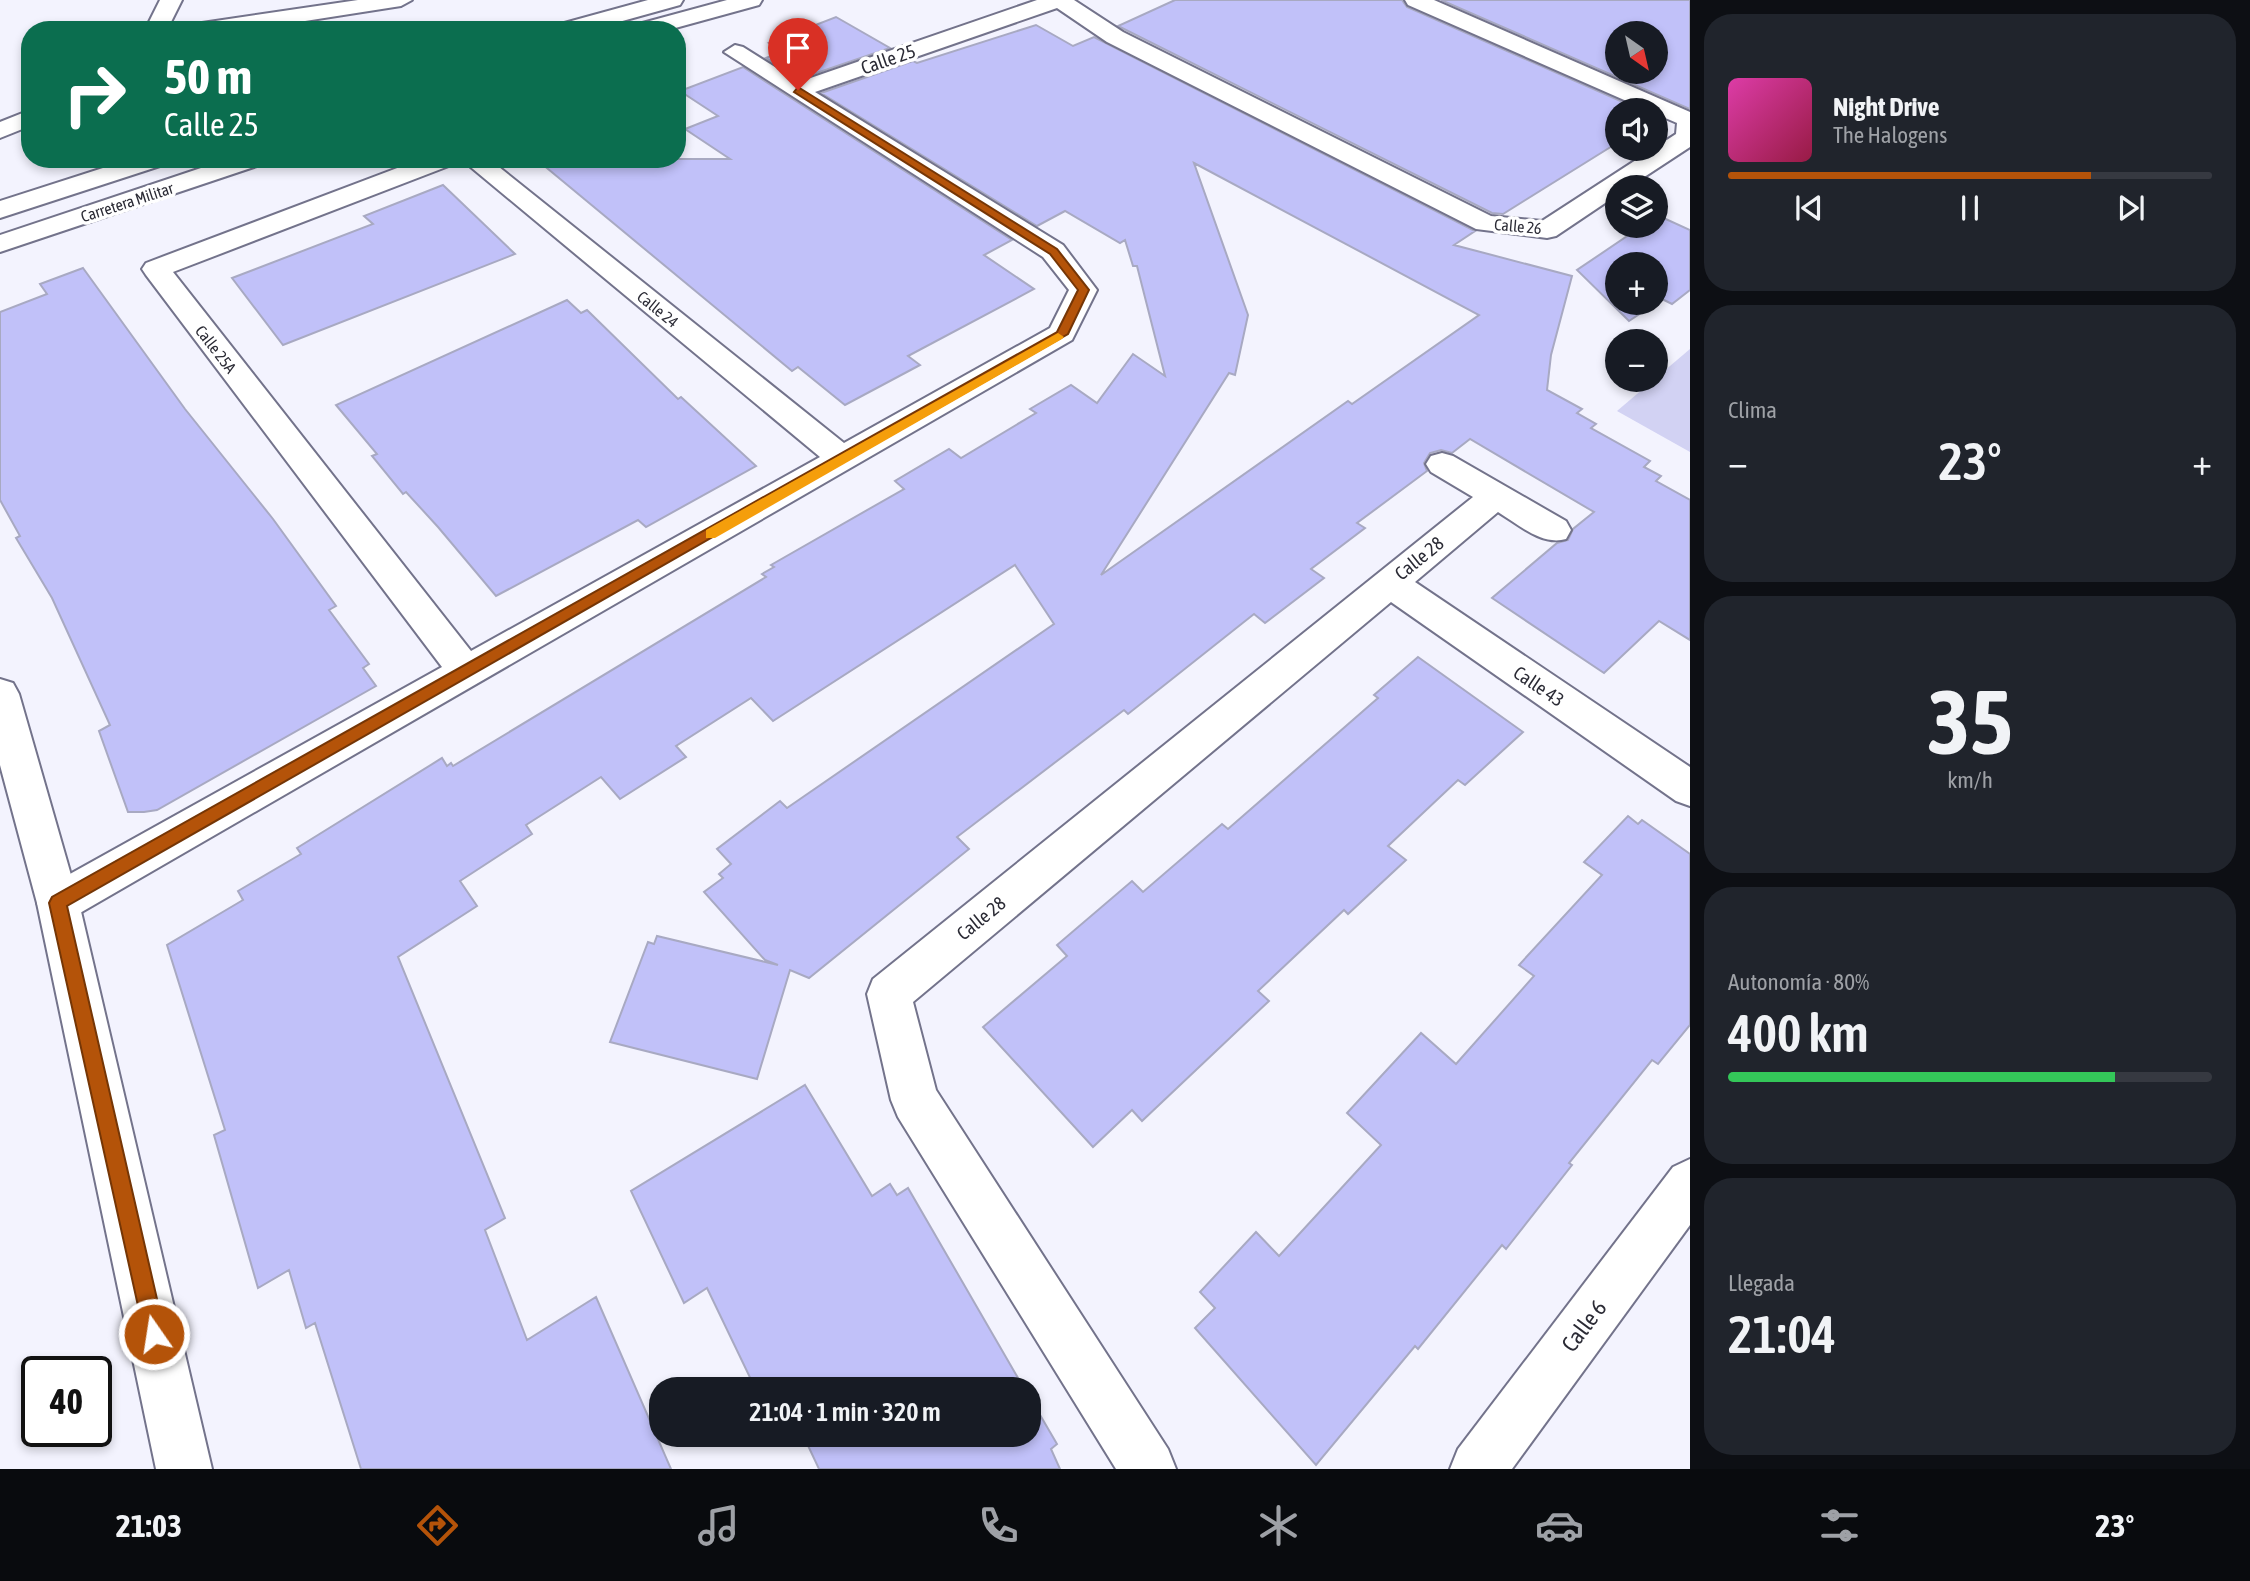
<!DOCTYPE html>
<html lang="es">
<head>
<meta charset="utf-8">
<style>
	:root { --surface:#171b24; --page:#20242c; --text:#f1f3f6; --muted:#9ea1a6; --line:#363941; --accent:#b45309 }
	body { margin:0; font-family:"Asap Condensed",sans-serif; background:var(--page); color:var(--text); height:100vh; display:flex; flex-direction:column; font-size:26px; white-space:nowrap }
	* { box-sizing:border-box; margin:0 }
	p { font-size:23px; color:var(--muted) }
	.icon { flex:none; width:38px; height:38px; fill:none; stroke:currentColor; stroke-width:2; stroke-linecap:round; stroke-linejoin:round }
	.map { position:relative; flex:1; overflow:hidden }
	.side { display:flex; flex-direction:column; gap:14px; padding:14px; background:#0d0f14; width:560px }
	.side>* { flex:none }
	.banner { position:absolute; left:21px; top:21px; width:665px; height:147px; border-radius:28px; box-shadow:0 4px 10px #0003; background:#0b6e4f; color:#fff; overflow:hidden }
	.needle { width:46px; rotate:146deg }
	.buttons { position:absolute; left:1605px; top:21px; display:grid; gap:14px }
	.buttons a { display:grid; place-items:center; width:63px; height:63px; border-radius:50%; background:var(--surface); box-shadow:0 4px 10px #0003; font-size:35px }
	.speed { position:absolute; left:21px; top:1356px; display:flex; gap:14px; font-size:35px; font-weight:700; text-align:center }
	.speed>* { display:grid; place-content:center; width:91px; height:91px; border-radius:50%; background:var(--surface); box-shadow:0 4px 10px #0003; line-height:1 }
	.speed .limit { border:4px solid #111; border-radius:10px; background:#fff; color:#111 }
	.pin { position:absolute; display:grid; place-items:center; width:60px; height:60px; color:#fff; margin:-72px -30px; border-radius:50% 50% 50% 0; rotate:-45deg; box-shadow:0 0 7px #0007 }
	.pin .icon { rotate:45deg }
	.me { position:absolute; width:77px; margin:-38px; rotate:347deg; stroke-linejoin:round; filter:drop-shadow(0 0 5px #0008) }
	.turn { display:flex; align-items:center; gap:24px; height:147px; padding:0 28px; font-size:32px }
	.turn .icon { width:91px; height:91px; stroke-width:2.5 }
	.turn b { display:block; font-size:49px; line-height:60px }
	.big { font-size:52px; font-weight:600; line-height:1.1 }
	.side .widget { flex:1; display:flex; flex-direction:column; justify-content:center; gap:10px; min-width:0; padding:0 24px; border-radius:28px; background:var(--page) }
	.side .dial { align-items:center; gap:0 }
	.dial b { font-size:91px; line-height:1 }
	.song { display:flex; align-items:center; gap:21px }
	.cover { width:84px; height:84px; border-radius:10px; background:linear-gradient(135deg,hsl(320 70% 55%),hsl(340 70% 35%)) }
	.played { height:7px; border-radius:4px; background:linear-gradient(90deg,var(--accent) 75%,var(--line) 75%) }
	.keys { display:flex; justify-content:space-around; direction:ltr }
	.heat { display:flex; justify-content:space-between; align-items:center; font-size:38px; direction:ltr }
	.charge { height:10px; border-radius:5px; background:linear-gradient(90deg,#34c759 80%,var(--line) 0) }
	.trip { position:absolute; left:649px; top:1377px; width:392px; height:70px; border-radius:28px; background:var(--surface); box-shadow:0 4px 10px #0003; font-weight:600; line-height:70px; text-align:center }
	.tab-bar { display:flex; height:112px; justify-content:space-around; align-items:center; background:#090b0e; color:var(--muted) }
	.tab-bar .icon { width:49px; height:49px }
	.tab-bar .selected { color:var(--accent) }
	.tab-bar b { font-size:32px; color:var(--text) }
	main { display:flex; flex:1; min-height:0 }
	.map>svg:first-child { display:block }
	.green { fill:#d2d2f3 }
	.building { fill:#c1c1f9; stroke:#a8a9c2; stroke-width:2; fill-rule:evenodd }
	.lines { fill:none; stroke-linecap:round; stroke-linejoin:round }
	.street-casing { stroke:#73738b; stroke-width:4 }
	.secondary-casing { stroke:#73738b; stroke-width:4 }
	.primary-casing { stroke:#73738b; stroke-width:4 }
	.street { fill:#fff; fill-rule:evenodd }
	.secondary { fill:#fff; fill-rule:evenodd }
	.primary { fill:#fff; fill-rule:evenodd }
	.route { fill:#b45309; stroke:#753606; stroke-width:2 }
	.slow { fill:#f59e0b }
	.labels { text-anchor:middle; stroke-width:7; stroke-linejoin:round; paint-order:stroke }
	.far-street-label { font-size:16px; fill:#2b2b35; stroke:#fff }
	.street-label { font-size:19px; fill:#2b2b35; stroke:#fff }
	.near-street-label { font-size:23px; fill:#2b2b35; stroke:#fff }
</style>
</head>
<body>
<main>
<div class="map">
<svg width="1690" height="1469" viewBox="0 0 1690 1469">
	<rect width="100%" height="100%" fill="#f3f3fe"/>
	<path class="green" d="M 1690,349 L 1690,452 L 1617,411 Z"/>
	<g class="building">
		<path d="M 1175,0 L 1402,0 L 1407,7 L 1641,110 L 1617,110 L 1617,143 L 1503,214 L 1492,213 L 1118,26 Z"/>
		<path d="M 1441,0 L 1690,0 L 1690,109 ZM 1617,33 L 1656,33 L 1656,72 L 1617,72 Z"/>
		<path d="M 836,17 L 890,48 L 799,79 L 766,58 L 783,51 L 769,43 Z"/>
		<path d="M 1036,25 L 1073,46 L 1094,37 L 1475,231 L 1454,245 L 1572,276 L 1551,355 L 1547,390 L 1582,409 L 1577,413 L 1596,424 L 1591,428 L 1650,461 L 1644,467 L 1661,476 L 1656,481 L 1690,500 L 1690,640 L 1659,621 L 1604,673 L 1492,598 L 1557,543 L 1568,540 L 1573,529 L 1594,512 L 1470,439 L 1452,453 L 1441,450 L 1430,453 L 1424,463 L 1427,471 L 1357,523 L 1365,528 L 1311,569 L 1324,578 L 1265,623 L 1254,614 L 1128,714 L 1124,710 L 957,837 L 969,849 L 809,978 L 790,970 L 757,1079 L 610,1042 L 648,942 L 654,944 L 657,936 L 778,965 L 765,960 L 704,892 L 723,878 L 719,874 L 731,864 L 717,849 L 780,801 L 787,808 L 1054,624 L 1015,565 L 773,721 L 751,698 L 676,746 L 686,757 L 620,799 L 601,777 L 526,825 L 532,834 L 460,881 L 477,906 L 398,957 L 505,1218 L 485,1230 L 527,1340 L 596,1297 L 671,1469 L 361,1469 L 315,1323 L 306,1328 L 289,1270 L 258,1288 L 214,1135 L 225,1130 L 167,945 L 243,900 L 238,891 L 301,854 L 297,848 L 442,758 L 447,766 L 451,763 L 453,766 L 766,577 L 762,574 L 774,567 L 771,565 L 904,489 L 895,481 L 949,449 L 961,458 L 1036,413 L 1030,409 L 1071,385 L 1097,403 L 1133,354 L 1165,376 L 1137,266 L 1133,266 L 1125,240 L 1120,243 L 1065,211 L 1037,226 L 821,93 L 913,61 L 917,63 ZM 1194,163 L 1479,315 L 1352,404 L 1348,401 L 1101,575 L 1229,373 L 1235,375 L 1248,315 Z"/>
		<path d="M 743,67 L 1012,240 L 984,255 L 1034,289 L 908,356 L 920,365 L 845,405 L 798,367 L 792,371 L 536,159 L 730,159 L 685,129 L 718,116 L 680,91 Z"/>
		<path d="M 443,185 L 515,254 L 283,345 L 232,278 L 373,224 L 364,216 Z"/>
		<path d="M 1657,215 L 1690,230 L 1690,290 L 1672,304 L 1662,299 L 1629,321 L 1577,270 L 1642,226 L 1656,226 ZM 1617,264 L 1656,264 L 1656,303 L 1617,303 Z"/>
		<path d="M 83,268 L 185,409 L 273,519 L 336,606 L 329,610 L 369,664 L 363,668 L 376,686 L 157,810 L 144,812 L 128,812 L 99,731 L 110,725 L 52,598 L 16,538 L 20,536 L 0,500 L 0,312 L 47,294 L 40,284 Z"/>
		<path d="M 567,300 L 581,313 L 587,310 L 678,399 L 681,397 L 756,466 L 646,527 L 638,520 L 496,596 L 438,527 L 406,492 L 403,494 L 372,456 L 377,454 L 336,405 Z"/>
		<path d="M 1418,657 L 1523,732 L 1465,785 L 1458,780 L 1388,846 L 1406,860 L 1348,914 L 1344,910 L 1258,991 L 1269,1001 L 1142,1121 L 1132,1110 L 1093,1147 L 983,1027 L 1067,956 L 1057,945 L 1132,881 L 1143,892 L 1222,824 L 1228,829 L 1378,698 L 1374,695 Z"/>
		<path d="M 1628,816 L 1638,824 L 1642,820 L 1690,854 L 1690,1025 L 1658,1064 L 1652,1060 L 1569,1163 L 1572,1165 L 1506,1249 L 1502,1245 L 1418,1349 L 1415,1346 L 1316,1465 L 1195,1328 L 1215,1308 L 1200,1292 L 1256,1232 L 1279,1256 L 1381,1145 L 1347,1113 L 1421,1033 L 1456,1064 L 1534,976 L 1519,965 L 1602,875 L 1584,862 Z"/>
		<path d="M 805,1085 L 872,1196 L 890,1184 L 897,1195 L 908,1188 L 1025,1390 L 756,1390 L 707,1288 L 684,1303 L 631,1191 Z"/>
		<path d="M 1029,1396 L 1057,1444 L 1051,1449 L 1060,1469 L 819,1469 L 803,1435 L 1029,1435 Z"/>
	</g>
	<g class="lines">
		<g class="street-casing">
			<g id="street">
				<path d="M 160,0 L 182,0 L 167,30 L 145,30 Z"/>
				<path d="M 358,0 L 412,0 L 401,6 L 247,30 L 191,30 L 202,23 Z"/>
				<path d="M 1037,0 L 1074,0 L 1123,32 L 1491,216 L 1542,221 L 1676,134 L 1677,123 L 1656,114 L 1656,110 L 1647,110 L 1408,5 L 1405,0 L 1434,0 L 1690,112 L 1690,147 L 1629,187 L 1617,187 L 1617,195 L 1556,236 L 1547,238 L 1476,229 L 1107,42 L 1057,8 L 815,92 L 1063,245 L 1097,290 L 1072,340 L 73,917 L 58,922 L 43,917 L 37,903 L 43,889 L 442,667 L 146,275 L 142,269 L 146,263 L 421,159 L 457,159 L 454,164 L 173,272 L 471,651 L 820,457 L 461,159 L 489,159 L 844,443 L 1050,328 L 1069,290 L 1043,257 L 724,52 L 735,45 L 743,47 L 799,82 Z"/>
				<path d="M 30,110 L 30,126 L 0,138 L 0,122 Z"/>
				<path d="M 1442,453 L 1453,456 L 1566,521 L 1571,530 L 1566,539 C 1542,546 1519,525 1498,512 L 1415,582 L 1690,767 L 1690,806 L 1676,801 L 1391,602 L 913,1002 L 936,1090 L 1168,1449 L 1176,1469 L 1116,1469 L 898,1117 L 891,1100 L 867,994 L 873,979 L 1473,497 L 1431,472 L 1426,464 L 1431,456 Z"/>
				<path d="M 1690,1159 L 1690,1225 L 1512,1469 L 1450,1469 L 1458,1449 L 1673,1167 Z"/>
			</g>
		</g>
		<g class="secondary-casing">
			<path id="secondary" d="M 0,679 L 13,683 L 19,694 L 79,903 L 212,1469 L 156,1469 L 37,903 L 0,765 Z"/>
		</g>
		<g class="primary-casing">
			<g id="primary">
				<path d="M 648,0 L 683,0 L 680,5 L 590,30 L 554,30 L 557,25 Z"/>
				<path d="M 727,0 L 762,0 L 759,5 L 668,30 L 632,30 L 635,25 Z"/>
				<path d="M 131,159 L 169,159 L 166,164 L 0,218 L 0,201 Z"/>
				<path d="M 228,159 L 266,159 L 263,164 L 0,252 L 0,235 Z"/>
			</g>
		</g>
		<use href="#street" class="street"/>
		<use href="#secondary" class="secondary"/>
		<use href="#primary" class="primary"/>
	</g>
	<path class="route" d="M 798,87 L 1057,249 L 1089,290 L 1068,334 L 67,906 L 165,1334 L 162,1342 L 154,1345 L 146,1342 L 49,903 L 52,897 L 1057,332 L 1078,290 L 1050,254 L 794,92 Z"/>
	<path class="slow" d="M 1058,333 L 1064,337 L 1062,339 L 715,538 L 706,538 L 706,530 Z"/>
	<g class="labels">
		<g class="far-street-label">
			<text transform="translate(127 202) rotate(-18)" y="6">Carretera Militar</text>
			<text transform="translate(1518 226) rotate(5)" y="6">Calle 26</text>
			<text transform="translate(658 309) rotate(39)" y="6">Calle 24</text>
			<text transform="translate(216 349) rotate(52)" y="6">Calle 25A</text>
		</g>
		<g class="street-label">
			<text transform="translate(888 59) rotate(-19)" y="7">Calle 25</text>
			<text transform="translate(1419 558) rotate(-39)" y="7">Calle 28</text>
			<text transform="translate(1539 686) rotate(34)" y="7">Calle 43</text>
			<text transform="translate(981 918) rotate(-39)" y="7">Calle 28</text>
		</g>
		<g class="near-street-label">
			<text transform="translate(1584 1326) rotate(-53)" y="8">Calle 6</text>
		</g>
	</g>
</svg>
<div class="buttons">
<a><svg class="needle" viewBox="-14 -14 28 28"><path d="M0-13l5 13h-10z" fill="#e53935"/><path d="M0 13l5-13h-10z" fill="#9ea1a6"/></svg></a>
<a><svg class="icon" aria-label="sound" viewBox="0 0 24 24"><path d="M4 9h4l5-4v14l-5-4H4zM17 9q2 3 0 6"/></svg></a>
<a><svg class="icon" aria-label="layers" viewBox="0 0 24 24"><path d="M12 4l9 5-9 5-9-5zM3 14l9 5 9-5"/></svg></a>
<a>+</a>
<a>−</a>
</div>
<div class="speed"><div class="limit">40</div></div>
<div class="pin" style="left:798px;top:90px;background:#d93025"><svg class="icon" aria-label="arrive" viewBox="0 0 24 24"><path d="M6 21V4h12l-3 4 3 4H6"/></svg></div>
<svg class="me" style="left:154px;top:1334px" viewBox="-20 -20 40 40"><circle r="17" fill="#b45309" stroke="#fff" stroke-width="3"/><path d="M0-11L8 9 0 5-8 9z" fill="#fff"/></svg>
<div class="trip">21:04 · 1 min · 320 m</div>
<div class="banner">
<div class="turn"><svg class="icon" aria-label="right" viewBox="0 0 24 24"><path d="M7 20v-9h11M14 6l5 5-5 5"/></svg><div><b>50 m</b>Calle 25</div></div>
</div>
</div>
<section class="side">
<div class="widget">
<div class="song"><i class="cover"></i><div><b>Night Drive</b><p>The Halogens</p></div></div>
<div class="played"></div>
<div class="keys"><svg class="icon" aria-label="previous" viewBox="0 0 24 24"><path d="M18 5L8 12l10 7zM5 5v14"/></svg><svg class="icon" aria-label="pause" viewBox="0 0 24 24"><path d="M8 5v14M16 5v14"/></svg><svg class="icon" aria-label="next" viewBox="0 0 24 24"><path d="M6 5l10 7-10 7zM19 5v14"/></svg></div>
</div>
<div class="widget"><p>Clima</p>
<div class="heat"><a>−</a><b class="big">23°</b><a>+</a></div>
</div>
<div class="widget dial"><b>35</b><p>km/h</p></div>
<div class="widget"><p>Autonomía · 80%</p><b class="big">400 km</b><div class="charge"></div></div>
<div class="widget"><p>Llegada</p><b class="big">21:04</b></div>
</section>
</main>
<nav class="tab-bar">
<b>21:03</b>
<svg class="icon selected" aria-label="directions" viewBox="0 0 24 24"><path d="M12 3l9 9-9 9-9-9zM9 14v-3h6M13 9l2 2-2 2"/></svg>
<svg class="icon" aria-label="music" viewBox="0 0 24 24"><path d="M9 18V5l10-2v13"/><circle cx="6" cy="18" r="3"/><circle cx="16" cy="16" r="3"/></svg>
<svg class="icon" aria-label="phone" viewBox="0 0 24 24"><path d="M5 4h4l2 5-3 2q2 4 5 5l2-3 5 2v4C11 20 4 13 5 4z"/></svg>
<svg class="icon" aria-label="climate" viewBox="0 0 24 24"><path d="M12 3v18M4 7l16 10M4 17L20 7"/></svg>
<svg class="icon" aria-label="car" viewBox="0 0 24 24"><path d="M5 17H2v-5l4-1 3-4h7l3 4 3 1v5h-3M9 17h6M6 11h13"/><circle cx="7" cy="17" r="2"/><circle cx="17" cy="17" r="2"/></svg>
<svg class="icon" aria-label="filters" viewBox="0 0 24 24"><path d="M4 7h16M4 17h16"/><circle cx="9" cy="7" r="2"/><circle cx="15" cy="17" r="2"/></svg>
<b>23°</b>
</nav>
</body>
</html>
